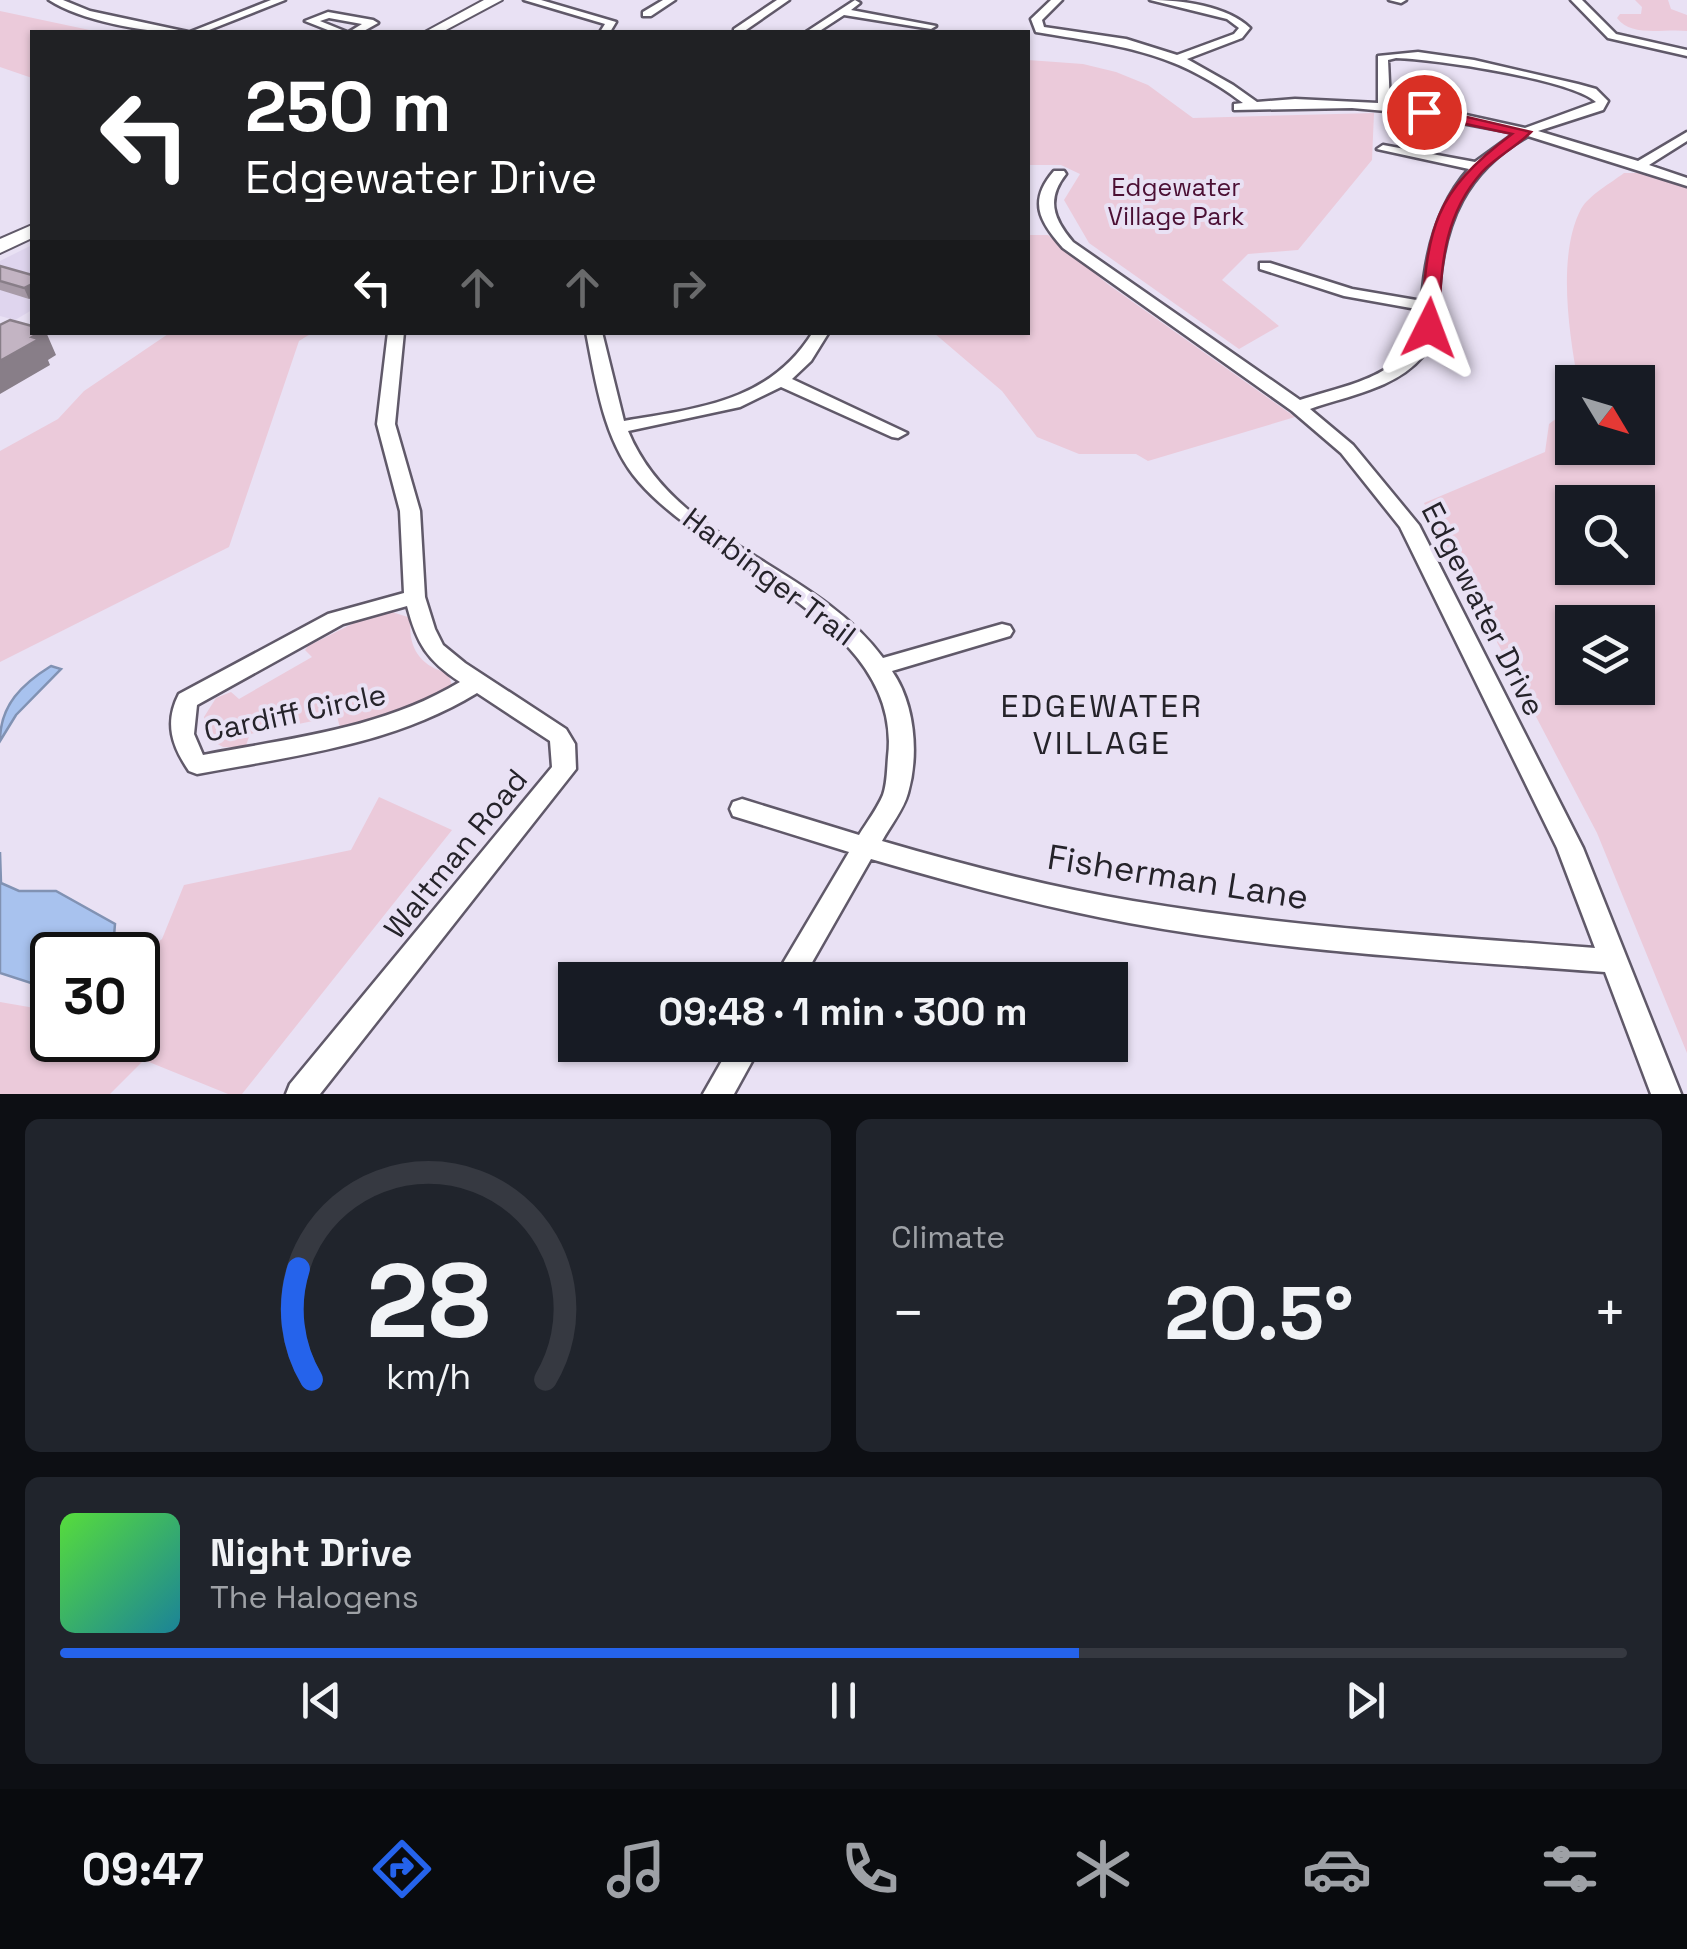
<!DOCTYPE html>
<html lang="en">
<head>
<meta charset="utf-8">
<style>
	:root { --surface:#171b24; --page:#20242c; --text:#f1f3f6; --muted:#9ea1a6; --line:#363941; --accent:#2563eb }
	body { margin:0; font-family:"Space Grotesk",sans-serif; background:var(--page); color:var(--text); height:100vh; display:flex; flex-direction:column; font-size:38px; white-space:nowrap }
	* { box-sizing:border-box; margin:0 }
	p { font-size:32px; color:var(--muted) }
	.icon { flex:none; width:55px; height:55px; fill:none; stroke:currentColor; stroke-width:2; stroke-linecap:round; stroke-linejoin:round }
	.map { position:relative; height:1094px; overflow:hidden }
	.sheet { display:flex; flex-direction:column; gap:25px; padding:25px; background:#0d0f14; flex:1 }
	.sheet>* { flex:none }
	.banner { position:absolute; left:30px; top:30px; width:1000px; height:305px; border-radius:0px; box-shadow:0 2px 8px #0004; background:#202124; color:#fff; overflow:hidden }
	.needle { width:65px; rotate:128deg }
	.controls { position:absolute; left:1555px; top:365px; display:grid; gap:20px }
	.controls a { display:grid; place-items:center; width:100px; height:100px; border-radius:0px; background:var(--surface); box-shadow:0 2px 8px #0004; font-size:50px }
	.speed { position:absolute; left:30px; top:932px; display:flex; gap:20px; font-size:50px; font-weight:700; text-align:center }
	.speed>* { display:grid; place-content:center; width:130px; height:130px; border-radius:50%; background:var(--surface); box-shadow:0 2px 8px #0004; line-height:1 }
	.speed .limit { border:5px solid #111; border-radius:15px; background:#fff; color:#111 }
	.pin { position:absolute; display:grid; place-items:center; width:85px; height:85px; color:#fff; margin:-42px; border:5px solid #fff; border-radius:50%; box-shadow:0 2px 10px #0007 }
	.me { position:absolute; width:110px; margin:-55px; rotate:3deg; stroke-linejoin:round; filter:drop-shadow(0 0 8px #0008) }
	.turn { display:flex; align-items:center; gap:35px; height:210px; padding:0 50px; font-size:45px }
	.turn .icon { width:130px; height:130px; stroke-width:2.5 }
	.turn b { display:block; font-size:70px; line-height:85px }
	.lanes { display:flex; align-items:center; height:95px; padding:0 50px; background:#0003; justify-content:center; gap:50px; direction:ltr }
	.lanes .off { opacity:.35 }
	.big { font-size:75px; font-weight:800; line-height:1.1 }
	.sheet .widget { flex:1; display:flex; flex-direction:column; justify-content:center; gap:15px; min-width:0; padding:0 35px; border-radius:15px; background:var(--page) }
	.sheet .dial { align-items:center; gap:0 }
	.dial svg { height:260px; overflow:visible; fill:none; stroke:var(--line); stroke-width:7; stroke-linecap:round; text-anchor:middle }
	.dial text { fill:var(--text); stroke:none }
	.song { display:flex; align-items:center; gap:30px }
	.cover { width:120px; height:120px; border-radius:15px; background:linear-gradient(135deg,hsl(110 70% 55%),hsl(190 70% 35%)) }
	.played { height:10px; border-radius:5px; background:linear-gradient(90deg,var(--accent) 65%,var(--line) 65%) }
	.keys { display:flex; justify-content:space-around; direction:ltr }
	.heat { display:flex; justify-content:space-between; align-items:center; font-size:55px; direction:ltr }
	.sheet .tiles { flex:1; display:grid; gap:25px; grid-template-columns:1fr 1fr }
	.widget:last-child { grid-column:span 2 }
	.trip { position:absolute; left:558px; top:962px; width:570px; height:100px; border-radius:0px; background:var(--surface); box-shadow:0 2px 8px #0004; font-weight:800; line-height:100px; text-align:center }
	.tab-bar { display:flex; height:160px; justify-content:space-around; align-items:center; background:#090b0e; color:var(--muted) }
	.tab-bar .icon { width:70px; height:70px }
	.tab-bar .current { color:var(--accent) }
	.tab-bar b { font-size:45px; color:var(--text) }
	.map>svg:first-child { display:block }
	.built { fill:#dfd5ee }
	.green { fill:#ebcada; fill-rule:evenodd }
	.water { fill:#a8c2ee; stroke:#8192b3; stroke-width:2.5 }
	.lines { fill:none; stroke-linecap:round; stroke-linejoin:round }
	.street-casing { stroke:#605969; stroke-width:5 }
	.secondary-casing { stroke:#605969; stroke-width:4 }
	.street { fill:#fff; fill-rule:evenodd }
	.secondary { fill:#fff; fill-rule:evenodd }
	.wall { fill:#a89ba8 }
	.shaded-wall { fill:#887e88 }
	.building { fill:#c3b4c3; stroke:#887e88; stroke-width:2.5 }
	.route { fill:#e11d48; stroke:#92132f; stroke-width:2.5 }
	.labels { text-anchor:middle; stroke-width:8; stroke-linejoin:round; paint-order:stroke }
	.far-park-label { font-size:25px; fill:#4b0f34; stroke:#e9e1f4 }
	.street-label { font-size:30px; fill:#25232a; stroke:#e9e1f4 }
	.neighbourhood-label { font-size:32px; letter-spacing:2.5px; fill:#25232a; stroke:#e9e1f4 }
	.near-street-label { font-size:35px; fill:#25232a; stroke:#e9e1f4 }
</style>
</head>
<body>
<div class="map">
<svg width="1687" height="1094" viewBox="0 0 1687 1094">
	<rect width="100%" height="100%" fill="#e9e1f4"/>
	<path class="built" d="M 32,245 L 32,310 L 15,320 L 0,316 L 0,261 Z"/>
	<g class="green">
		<path d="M 1635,0 L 1668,0 L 1671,9 L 1687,15 L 1687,31 C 1664,28 1632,38 1617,18 L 1620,14 L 1641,14 L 1642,7 Z"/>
		<path d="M 0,11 L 99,32 L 32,32 L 32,78 L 0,67 Z"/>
		<path d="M 1028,60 L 1083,64 L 1116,72 L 1148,85 L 1193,118 L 1374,113 L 1372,160 L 1298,250 L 1248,254 L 1222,280 L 1279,326 L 1239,349 L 1089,243 L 1064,200 L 1080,174 L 1061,165 L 1028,165 Z"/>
		<path d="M 1624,173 L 1644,173 L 1687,188 L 1687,1053 L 1597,833 L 1424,503 L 1545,452 L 1549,424 L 1566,411 L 1572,399 L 1572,448 L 1638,448 L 1638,382 L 1578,382 C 1569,333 1557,255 1581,209 C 1589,195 1611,183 1624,173 ZM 1572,502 L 1638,502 L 1638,568 L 1572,568 ZM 1572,622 L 1638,622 L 1638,688 L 1572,688 Z"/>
		<path d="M 1028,235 L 1048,235 L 1109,285 L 1295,417 L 1148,461 L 1136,454 L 1079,454 L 1037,437 L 1002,391 L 934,333 L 1028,332 Z"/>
		<path d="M 171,332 L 312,333 L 299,341 L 229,547 L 0,662 L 0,451 L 58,419 L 84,391 Z"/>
		<path d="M 392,612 L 411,618 C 407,647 420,666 448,673 L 452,685 L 447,694 L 396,717 L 340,728 L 337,716 L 250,734 L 245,748 L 223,747 L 207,738 L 204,717 L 216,698 L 231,692 L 239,699 L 312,657 L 305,650 L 308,646 L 356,622 Z"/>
		<path d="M 379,797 L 452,830 L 242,1094 L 228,1094 L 144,1060 L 110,1094 L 0,1094 L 0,1002 L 52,1011 L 52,1040 L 138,1040 L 138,957 L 162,939 L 184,885 L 351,850 Z"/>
	</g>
	<g class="water">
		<path d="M 51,666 L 61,669 L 16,715 L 0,741 C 0,705 22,684 51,666 Z"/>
		<path d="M 0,852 L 1,883 L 19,891 L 56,891 L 115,924 L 114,936 L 87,955 L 52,955 L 52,980 L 34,984 L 0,973 Z"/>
	</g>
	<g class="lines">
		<g class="street-casing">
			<g id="street">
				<path d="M 49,0 L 63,0 L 90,11 L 188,32 C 151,34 81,21 49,0 Z"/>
				<path d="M 271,0 L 285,0 L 204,32 L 190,32 Z"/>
				<path d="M 524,0 L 541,0 L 616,22 L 610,32 L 600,32 L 605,24 Z"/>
				<path d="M 663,0 L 675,0 L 651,16 L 643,16 L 643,12 Z"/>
				<path d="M 777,0 L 789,0 L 743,32 L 734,32 L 734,29 Z"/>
				<path d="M 855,0 L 860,3 L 851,10 L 936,26 L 931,29 L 844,15 L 818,32 L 806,32 Z"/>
				<path d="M 1051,0 L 1062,0 L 1042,20 L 1044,27 L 1126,39 L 1177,55 L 1234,34 L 1239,28 L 1227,19 L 1150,0 C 1182,0 1227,6 1250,28 L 1242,38 L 1187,59 L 1233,85 L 1257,102 L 1295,99 L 1378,103 L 1378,56 L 1418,52 L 1474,60 L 1578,84 L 1596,89 L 1608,101 L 1603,110 L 1538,131 L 1638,161 L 1687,132 L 1687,141 L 1649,165 L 1687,178 L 1687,186 L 1528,136 C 1466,171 1444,222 1439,290 C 1437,314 1439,337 1422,357 C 1396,388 1347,396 1310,409 L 1353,445 L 1419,525 L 1583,848 L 1681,1094 L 1651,1094 L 1605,972 C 1446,960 1286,952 1129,923 C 1042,907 956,884 871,859 L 802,980 L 773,980 L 849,852 L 733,816 L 730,809 L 733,802 L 742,799 L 859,835 C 867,822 877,809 883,795 C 887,784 887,769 888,757 C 904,624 715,569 639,482 C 604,442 596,383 586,332 L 602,332 L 624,421 C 699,408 770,402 813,332 L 829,332 L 811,361 L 792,379 L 907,433 L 898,438 L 892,437 L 781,387 L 740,407 L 628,431 C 674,543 815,565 883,658 L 1002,624 L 1010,626 L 1013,631 L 1010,636 L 892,671 C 915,704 919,755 908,793 C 904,809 890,826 882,841 C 964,865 1048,887 1133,901 C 1286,927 1441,936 1595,948 L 1557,848 L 1400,527 L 1341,453 L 1292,411 L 1063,248 C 1039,221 1028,201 1054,171 L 1064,171 L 1066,174 C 1046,199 1053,219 1073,242 L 1300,400 C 1352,383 1416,376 1422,310 L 1344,296 L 1260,269 L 1260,263 L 1270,263 L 1352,289 L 1422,301 C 1425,254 1437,205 1469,169 L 1377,149 L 1383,145 L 1475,162 L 1515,133 L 1409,113 L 1352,108 L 1234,110 L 1234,104 L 1243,103 C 1173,50 1119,46 1036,32 L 1031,19 ZM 1396,58 C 1434,59 1570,79 1596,102 L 1525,128 L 1466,115 L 1390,104 L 1388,60 Z"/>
				<path d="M 1389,0 L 1406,0 L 1401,3 Z"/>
				<path d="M 1571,0 L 1582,0 L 1616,34 L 1687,50 L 1687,56 L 1608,38 Z"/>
				<path d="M 328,12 L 373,20 L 378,23 L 362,32 L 349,32 L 362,24 L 329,18 L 320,21 L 347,32 L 333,32 L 305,21 Z"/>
				<path d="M 388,332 L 404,332 L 395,424 L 420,511 L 425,597 L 435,629 L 443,645 L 465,663 L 566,729 L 575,744 L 576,769 L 320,1094 L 286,1094 L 290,1084 L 552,767 L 550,741 L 477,693 C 392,745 293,756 197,774 L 189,771 C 172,746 164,723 179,694 L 328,614 L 404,593 L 400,511 L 377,424 ZM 407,606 C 417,644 427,660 460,682 C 382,729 291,738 203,755 L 194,734 L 197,705 L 343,624 Z"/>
				<path d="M 731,1045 L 761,1045 L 734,1094 L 703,1094 Z"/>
			</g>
		</g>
		<g class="secondary-casing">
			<g id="secondary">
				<path d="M 484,0 L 502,0 L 442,32 L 425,32 Z"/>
				<path d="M 32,225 L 32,238 L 0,253 L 0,239 Z"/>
			</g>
		</g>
		<use href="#street" class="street"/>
		<use href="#secondary" class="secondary"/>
	</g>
	<path class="wall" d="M 0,266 L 32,275 L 32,297 L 29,299 L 0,290 Z"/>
	<g class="shaded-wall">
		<path d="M 32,284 L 32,297 L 29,299 L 24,288 Z"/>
		<path d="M 40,332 L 46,332 L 56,355 L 48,360 L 50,365 L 0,394 L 0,361 Z"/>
	</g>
	<g class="building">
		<path d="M 0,266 L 32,275 L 32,284 L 24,288 L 0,281 Z"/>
		<path d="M 10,320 L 32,326 L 32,332 L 40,332 L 32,337 L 39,339 L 0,361 L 0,325 Z"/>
	</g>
	<path class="route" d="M 1424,107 L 1531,132 C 1516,147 1496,157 1482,172 C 1441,218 1442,270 1438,328 L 1429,333 L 1420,328 C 1429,230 1429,196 1512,134 L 1419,114 L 1419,109 Z"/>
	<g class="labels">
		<g class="far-park-label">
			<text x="1176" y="196">Edgewater<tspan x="1176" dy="29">Village Park</tspan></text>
		</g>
		<g class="street-label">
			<text transform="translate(769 577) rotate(37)" y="10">Harbinger Trail</text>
			<text transform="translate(1483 609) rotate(63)" y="10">Edgewater Drive</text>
			<text transform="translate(295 713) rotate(-12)" y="10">Cardiff Circle</text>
			<text transform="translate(456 854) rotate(-51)" y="10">Waltman Road</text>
		</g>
		<g class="neighbourhood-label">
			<text x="1102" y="717">EDGEWATER<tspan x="1102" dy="37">VILLAGE</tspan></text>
		</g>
		<g class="near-street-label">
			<text transform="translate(1178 877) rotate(9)" y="12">Fisherman Lane</text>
		</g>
	</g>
</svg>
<div class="controls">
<a><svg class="needle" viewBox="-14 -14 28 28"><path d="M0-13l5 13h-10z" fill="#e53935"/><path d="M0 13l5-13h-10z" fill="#9ea1a6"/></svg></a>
<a><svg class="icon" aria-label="search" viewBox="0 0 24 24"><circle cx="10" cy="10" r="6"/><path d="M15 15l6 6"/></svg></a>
<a><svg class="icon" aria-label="layers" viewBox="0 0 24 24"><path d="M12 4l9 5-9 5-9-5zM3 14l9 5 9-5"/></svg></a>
</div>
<div class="speed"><div class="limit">30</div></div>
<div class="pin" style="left:1424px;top:112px;background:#d93025"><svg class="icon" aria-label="arrive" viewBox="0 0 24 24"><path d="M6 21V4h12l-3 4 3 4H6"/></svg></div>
<svg class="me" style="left:1429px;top:328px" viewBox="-20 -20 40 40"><path d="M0-17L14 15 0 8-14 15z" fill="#e11d48" stroke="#fff" stroke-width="4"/></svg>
<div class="trip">09:48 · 1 min · 300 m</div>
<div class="banner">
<div class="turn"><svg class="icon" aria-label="left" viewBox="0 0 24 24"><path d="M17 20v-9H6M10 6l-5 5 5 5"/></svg><div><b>250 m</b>Edgewater Drive</div></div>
<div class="lanes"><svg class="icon" aria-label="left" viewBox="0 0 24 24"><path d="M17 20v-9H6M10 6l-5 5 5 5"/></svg><svg class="icon off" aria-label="ahead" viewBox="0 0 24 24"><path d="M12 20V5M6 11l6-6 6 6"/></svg><svg class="icon off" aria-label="ahead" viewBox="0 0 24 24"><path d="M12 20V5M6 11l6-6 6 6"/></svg><svg class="icon off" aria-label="right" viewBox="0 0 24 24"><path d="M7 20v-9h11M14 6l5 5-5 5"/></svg></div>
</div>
</div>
<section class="sheet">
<div class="tiles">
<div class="widget dial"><svg viewBox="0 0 100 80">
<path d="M14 69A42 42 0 1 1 86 69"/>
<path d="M14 69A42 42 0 0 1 10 35" stroke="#2563eb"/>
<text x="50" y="56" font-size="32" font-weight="700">28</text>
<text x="50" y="72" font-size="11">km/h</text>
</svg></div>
<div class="widget"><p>Climate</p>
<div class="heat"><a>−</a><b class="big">20.5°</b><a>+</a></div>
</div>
<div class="widget">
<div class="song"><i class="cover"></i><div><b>Night Drive</b><p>The Halogens</p></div></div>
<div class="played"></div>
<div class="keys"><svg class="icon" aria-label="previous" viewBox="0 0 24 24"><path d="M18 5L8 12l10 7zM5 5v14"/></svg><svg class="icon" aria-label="pause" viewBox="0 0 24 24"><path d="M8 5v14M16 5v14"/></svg><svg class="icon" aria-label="next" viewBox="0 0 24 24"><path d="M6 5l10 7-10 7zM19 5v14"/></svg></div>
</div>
</div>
</section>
<nav class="tab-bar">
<b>09:47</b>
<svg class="icon current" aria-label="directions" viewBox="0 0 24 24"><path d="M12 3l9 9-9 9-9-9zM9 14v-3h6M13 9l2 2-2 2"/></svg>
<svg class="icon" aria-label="music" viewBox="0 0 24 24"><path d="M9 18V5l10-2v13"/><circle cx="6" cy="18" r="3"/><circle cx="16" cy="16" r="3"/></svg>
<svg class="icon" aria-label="phone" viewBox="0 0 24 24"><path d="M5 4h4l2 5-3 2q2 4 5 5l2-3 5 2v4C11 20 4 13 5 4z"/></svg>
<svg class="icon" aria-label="climate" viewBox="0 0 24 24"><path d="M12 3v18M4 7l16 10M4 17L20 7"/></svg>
<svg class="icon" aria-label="car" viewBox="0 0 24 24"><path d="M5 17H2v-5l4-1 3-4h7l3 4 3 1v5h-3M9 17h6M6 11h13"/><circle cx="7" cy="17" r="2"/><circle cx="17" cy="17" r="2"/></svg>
<svg class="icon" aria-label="filters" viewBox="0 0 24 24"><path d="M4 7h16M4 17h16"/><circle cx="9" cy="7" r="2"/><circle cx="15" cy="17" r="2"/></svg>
</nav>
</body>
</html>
